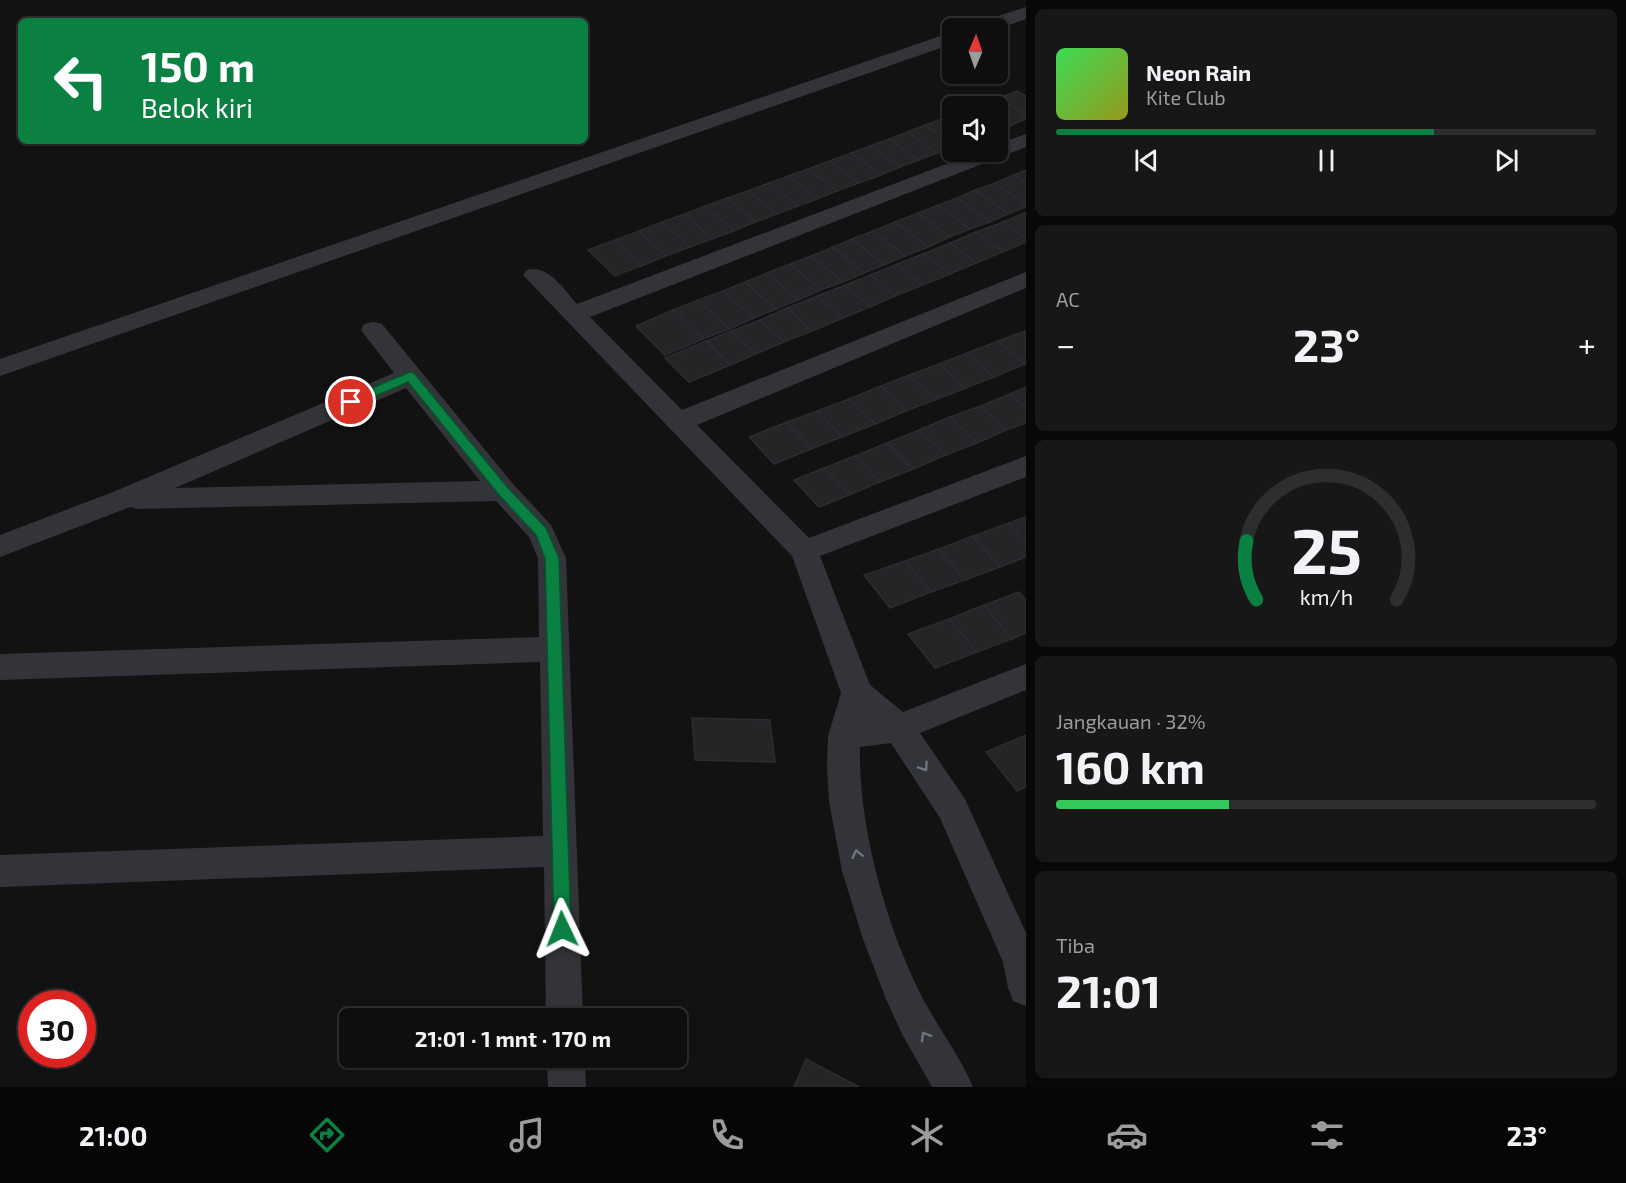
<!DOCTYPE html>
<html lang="id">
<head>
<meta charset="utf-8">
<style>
	:root { --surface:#0e0e0e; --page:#171717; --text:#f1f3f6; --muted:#9b9c9e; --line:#2e2e2e; --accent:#0b8043 }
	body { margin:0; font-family:"Exo 2",sans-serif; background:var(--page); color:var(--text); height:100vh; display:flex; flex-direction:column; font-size:22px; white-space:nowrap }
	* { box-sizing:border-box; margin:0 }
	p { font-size:20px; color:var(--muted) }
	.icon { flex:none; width:33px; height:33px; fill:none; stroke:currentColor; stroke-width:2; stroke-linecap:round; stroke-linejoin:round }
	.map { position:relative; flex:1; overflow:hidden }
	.panel { display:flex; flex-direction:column; gap:9px; padding:9px; background:#080808; width:600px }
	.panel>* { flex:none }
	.guide { position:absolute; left:18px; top:18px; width:570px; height:126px; border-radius:9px; box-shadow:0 2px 4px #0004,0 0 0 2px var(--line); background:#0b8043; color:#fff; overflow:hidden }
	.needle { width:39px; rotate:2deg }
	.tools { position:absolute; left:942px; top:18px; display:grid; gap:12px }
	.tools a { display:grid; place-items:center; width:66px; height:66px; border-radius:9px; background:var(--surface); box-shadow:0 2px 4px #0004,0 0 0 2px var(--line); font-size:30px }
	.speed { position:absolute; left:18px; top:990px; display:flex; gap:12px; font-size:30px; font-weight:700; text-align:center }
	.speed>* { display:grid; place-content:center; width:78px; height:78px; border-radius:50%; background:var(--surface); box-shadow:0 2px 4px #0004,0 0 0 2px var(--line); line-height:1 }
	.speed .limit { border:9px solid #d22; background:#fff; color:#111 }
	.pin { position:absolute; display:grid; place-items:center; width:51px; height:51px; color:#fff; margin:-26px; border:3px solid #fff; border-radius:50%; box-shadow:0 2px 6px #0007 }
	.me { position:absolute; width:66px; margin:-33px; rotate:358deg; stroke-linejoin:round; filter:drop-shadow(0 0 4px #0008) }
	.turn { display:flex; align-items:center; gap:21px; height:126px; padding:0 24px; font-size:27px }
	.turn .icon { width:78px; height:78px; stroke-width:2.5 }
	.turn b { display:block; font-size:42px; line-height:51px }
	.big { font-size:45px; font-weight:700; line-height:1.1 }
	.panel .widget { flex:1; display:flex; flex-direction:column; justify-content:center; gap:9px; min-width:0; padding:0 21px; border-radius:9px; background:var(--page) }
	.panel .dial { align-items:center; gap:0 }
	.dial svg { height:156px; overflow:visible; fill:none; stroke:var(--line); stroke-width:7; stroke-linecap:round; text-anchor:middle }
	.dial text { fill:var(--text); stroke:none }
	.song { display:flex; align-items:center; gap:18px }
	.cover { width:72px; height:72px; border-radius:9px; background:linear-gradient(135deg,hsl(130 70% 55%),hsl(60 70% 35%)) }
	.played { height:6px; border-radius:3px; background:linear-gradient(90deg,var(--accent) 70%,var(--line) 70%) }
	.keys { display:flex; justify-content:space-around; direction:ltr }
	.heat { display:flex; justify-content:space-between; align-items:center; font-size:33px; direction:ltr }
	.charge { height:9px; border-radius:4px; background:linear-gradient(90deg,#34c759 32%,var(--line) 0) }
	.trip { position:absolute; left:339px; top:1008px; width:348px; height:60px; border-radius:9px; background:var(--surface); box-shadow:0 2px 4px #0004,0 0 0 2px var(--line); font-weight:700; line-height:60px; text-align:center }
	.tabs { display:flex; height:96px; justify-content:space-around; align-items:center; background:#060606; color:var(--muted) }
	.tabs .icon { width:42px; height:42px }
	.tabs .on { color:var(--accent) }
	.tabs b { font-size:27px; color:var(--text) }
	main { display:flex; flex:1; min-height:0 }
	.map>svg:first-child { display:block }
	.building { fill:#252528; stroke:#2c2c30; stroke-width:1.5 }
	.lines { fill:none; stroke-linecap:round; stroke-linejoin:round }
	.minor { fill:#333439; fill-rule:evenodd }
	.oneway { stroke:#71747d }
	.route { fill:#0b8043; stroke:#07532c; stroke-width:1.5 }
</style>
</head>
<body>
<main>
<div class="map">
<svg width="1026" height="1087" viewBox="0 0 1026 1087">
	<rect width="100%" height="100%" fill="#121213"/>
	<g class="building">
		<path d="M 1017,91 L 1026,96 L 1026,115 L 999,98 Z"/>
		<path d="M 999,98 L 1026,115 L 1026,119 L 1012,125 L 998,115 L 998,106 L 981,104 Z"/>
		<path d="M 998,115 L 1012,125 L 998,130 Z"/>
		<path d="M 944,118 L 952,124 L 952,144 L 925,125 Z"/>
		<path d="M 925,125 L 952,144 L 952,147 L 937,153 L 907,132 Z"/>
		<path d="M 907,132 L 937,153 L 919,160 L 889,139 Z"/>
		<path d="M 889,139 L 919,160 L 900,167 L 870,146 Z"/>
		<path d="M 870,146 L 900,167 L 881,175 L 851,153 Z"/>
		<path d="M 851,153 L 881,175 L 859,183 L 829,161 Z"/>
		<path d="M 829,161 L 859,183 L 837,191 L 808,169 Z"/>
		<path d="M 808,169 L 837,191 L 817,199 L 788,176 Z"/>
		<path d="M 1026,170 L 1026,183 L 1014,175 Z"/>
		<path d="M 1014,175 L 1026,183 L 1026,205 L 995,183 Z"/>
		<path d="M 788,176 L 817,199 L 798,206 L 769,183 Z"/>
		<path d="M 769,183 L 798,206 L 777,214 L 748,191 Z"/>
		<path d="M 995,183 L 1026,205 L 1026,207 L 1008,214 L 975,190 Z"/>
		<path d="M 975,190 L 1008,214 L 990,222 L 957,198 Z"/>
		<path d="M 748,191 L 777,214 L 755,222 L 727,198 Z"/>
		<path d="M 727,198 L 755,222 L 734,231 L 705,206 Z"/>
		<path d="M 957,198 L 990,222 L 970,229 L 938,205 Z"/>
		<path d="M 938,205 L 970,229 L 950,237 L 918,213 Z"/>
		<path d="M 705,206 L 734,231 L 712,239 L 684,214 Z"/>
		<path d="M 1026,212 L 1026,239 L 1003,222 Z"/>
		<path d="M 918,213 L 950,237 L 928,247 L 895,222 Z"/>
		<path d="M 684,214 L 712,239 L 690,247 L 662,222 Z"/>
		<path d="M 662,222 L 690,247 L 666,256 L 639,231 Z"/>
		<path d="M 895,222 L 928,247 L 905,256 L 873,231 Z"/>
		<path d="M 1003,222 L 1026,239 L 1026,242 L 1003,252 L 976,232 Z"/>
		<path d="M 639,231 L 666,256 L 641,266 L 615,240 Z"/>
		<path d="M 873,231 L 905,256 L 884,265 L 852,239 Z"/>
		<path d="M 976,232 L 1003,252 L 976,263 L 950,243 Z"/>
		<path d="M 852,239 L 884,265 L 864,273 L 833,247 Z"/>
		<path d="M 615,240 L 641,266 L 615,276 L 588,250 Z"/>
		<path d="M 950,243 L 976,263 L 950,274 L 923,254 Z"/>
		<path d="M 833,247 L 864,273 L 843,282 L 811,256 Z"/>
		<path d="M 923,254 L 950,274 L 923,285 L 897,264 Z"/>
		<path d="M 811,256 L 843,282 L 821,290 L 790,264 Z"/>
		<path d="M 790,264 L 821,290 L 798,300 L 767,273 Z"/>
		<path d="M 897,264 L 923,285 L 895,296 L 870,275 Z"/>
		<path d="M 767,273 L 798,300 L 776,309 L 745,282 Z"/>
		<path d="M 870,275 L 895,296 L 870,307 L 845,285 Z"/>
		<path d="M 745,282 L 776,309 L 754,318 L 723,291 Z"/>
		<path d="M 845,285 L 870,307 L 843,318 L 817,296 Z"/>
		<path d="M 723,291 L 754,318 L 729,329 L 698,300 Z"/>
		<path d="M 817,296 L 843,318 L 812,331 L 787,308 Z"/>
		<path d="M 698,300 L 729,329 L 703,339 L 673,310 Z"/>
		<path d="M 787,308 L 812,331 L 784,342 L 760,320 Z"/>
		<path d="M 673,310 L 703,339 L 665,355 L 636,326 Z"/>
		<path d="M 760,320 L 784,342 L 756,354 L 731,331 Z"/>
		<path d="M 731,331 L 756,354 L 730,365 L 706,341 Z"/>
		<path d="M 1025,331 L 1026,364 L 1025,364 L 998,341 Z"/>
		<path d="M 706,341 L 730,365 L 689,382 L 665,358 Z"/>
		<path d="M 998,341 L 1025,364 L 994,377 L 967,353 Z"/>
		<path d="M 967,353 L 994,377 L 966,388 L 939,364 Z"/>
		<path d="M 939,364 L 966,388 L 935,400 L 909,375 Z"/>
		<path d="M 909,375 L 935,400 L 906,411 L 881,386 Z"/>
		<path d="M 881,386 L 906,411 L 875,424 L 849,399 Z"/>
		<path d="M 1026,387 L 1026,408 L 1010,394 Z"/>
		<path d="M 1010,394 L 1026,408 L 1026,423 L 1006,430 L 980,406 Z"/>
		<path d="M 849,399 L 875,424 L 842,437 L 817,411 Z"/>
		<path d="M 980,406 L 1006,430 L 977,443 L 950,417 Z"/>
		<path d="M 817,411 L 842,437 L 811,449 L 787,422 Z"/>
		<path d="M 950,417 L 977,443 L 946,455 L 919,430 Z"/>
		<path d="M 787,422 L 811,449 L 774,464 L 749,437 Z"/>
		<path d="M 919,430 L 946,455 L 913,469 L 887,443 Z"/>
		<path d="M 887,443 L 913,469 L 880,482 L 855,456 Z"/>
		<path d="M 855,456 L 880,482 L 849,495 L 824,468 Z"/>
		<path d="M 824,468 L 849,495 L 819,507 L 794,480 Z"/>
		<path d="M 1026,517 L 1026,542 L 1009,523 Z"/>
		<path d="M 1009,523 L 1026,542 L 1026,557 L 1000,567 L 973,536 Z"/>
		<path d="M 973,536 L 1000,567 L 965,580 L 939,549 Z"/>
		<path d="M 939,549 L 965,580 L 931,592 L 905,561 Z"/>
		<path d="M 905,561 L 931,592 L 890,608 L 864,575 Z"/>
		<path d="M 1019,592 L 1026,600 L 1026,633 L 1012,639 L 984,605 Z"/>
		<path d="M 984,605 L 1012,639 L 977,652 L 949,619 Z"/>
		<path d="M 949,619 L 977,652 L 935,668 L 908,634 Z"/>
		<path d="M 692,718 L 770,720 L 775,762 L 695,760 Z"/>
		<path d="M 1026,735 L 1026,787 L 1017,791 L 986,752 Z"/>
		<path d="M 806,1059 L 859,1087 L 794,1087 Z"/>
	</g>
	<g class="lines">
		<g class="minor">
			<path d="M 1026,7 L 1026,19 L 998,29 L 971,28 L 974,24 Z"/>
			<path d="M 952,32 L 952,44 L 0,376 L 0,359 Z"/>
			<path d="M 1026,134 L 1026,147 L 590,317 L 682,410 L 1026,272 L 1026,288 L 697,425 L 809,538 L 1026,456 L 1026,477 L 820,556 L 870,685 L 903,712 L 1026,664 L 1026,690 L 920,733 L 965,799 L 1026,933 L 1026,1006 L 1013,1001 L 1008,988 L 1003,962 L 940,818 L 891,743 L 860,747 C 858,827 887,929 923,999 C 939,1029 960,1056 973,1087 L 932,1087 L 902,1034 L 886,999 L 863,939 L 842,871 L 829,801 L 827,768 L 828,736 L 841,693 L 792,556 L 523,275 L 527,270 C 548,264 564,290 577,304 L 978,152 L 998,152 L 998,144 Z"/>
			<path d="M 373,322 L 382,324 L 513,484 L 551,525 L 566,558 L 583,1018 L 546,1018 L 544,867 L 0,887 L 0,855 L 543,836 L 540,662 L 0,680 L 0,654 L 539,637 L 538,558 L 529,537 L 496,501 L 137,509 L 130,507 L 0,557 L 0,535 L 113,492 L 394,373 L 361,330 L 364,324 ZM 406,388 L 480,481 L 175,488 Z"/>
			<path d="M 547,1058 L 585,1058 L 586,1087 L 548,1087 Z"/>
		</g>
	</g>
	<defs><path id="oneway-chevron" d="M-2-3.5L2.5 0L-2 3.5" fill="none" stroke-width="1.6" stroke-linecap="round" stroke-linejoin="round" transform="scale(1.5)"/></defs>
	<g class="oneway">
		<use href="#oneway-chevron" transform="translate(924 767) rotate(56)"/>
		<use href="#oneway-chevron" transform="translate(857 854) rotate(-102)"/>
		<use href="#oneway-chevron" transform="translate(925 1036) rotate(-120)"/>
	</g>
	<path class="route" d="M 410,372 L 414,373 L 508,488 L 546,528 L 559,558 L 571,929 L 568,934 L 562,937 L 556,934 L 554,929 L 545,558 L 536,535 L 499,495 L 408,382 L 355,405 L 346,405 L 344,402 L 346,399 Z"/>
</svg>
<div class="tools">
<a><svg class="needle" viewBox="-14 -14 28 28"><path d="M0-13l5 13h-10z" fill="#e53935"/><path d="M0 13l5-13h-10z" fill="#9b9c9e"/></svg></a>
<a><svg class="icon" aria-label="sound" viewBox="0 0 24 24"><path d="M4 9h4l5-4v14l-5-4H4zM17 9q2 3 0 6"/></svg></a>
</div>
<div class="speed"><div class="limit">30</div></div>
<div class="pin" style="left:351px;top:402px;background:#d93025"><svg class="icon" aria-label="arrive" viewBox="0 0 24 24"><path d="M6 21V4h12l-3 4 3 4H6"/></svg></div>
<svg class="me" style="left:562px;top:929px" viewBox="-20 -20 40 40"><path d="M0-17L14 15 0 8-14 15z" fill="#0b8043" stroke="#fff" stroke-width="4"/></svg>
<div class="trip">21:01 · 1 mnt · 170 m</div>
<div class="guide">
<div class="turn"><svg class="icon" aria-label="left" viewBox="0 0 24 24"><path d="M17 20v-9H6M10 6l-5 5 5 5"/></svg><div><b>150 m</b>Belok kiri</div></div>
</div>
</div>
<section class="panel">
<div class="widget">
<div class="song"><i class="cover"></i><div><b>Neon Rain</b><p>Kite Club</p></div></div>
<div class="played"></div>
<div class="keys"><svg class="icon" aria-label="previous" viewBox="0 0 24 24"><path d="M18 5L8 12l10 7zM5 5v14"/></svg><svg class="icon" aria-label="pause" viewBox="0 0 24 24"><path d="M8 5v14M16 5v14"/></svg><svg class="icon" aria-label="next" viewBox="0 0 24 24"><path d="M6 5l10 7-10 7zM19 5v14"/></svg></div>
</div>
<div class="widget"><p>AC</p>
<div class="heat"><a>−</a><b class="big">23°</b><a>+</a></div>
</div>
<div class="widget dial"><svg viewBox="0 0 100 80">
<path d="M14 69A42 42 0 1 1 86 69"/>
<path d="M14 69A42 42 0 0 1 9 39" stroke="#0b8043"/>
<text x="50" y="56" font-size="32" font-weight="700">25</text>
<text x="50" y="72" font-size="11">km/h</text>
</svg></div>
<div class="widget"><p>Jangkauan · 32%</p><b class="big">160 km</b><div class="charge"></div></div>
<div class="widget"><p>Tiba</p><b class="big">21:01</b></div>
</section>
</main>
<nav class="tabs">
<b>21:00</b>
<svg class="icon on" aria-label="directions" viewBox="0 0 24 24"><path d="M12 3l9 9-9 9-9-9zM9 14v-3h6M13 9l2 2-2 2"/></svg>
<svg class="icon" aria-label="music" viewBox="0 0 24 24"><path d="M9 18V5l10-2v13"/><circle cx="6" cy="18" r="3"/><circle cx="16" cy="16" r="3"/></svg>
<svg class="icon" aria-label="phone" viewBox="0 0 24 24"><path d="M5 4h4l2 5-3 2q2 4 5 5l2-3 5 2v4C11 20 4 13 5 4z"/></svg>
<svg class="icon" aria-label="climate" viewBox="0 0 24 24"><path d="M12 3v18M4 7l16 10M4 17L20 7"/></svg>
<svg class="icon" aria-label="car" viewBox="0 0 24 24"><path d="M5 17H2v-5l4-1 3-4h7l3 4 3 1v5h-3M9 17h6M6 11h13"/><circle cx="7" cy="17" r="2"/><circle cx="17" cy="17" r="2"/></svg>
<svg class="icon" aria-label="filters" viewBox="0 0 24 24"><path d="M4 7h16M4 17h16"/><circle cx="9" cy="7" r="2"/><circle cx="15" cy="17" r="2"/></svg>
<b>23°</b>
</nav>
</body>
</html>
